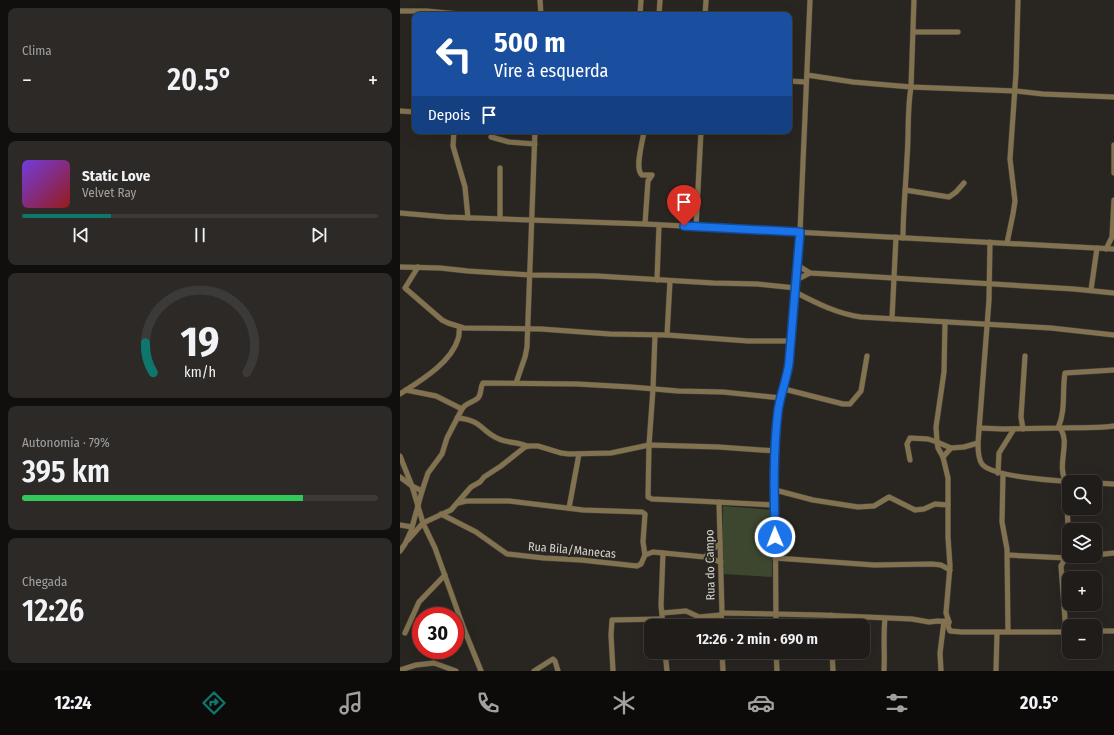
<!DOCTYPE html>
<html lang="pt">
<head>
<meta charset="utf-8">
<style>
	:root { --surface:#1f1c19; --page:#2c2926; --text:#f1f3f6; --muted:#a1a1a2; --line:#3c3a38; --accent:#0f766e }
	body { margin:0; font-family:"Fira Sans Condensed",sans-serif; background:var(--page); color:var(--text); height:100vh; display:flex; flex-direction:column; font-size:15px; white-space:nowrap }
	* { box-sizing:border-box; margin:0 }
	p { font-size:13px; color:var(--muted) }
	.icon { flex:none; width:22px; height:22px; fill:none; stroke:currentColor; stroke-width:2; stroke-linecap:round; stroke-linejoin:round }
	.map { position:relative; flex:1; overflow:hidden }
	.panel { display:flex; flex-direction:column; gap:8px; padding:8px; background:#110f0e; width:400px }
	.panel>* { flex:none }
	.hud { position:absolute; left:12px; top:12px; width:380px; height:122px; border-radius:8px; box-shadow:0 4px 16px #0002,0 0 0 1px var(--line); background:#1a4fa0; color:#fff; overflow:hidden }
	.fabs { position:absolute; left:662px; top:475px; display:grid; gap:8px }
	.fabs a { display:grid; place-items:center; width:40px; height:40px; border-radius:8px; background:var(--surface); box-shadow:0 4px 16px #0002,0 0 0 1px var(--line); font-size:20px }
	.speed { position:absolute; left:12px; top:607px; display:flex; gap:8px; font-size:20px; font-weight:700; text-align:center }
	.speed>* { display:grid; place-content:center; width:52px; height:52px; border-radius:50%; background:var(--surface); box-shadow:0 4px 16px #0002,0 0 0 1px var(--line); line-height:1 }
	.speed .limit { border:6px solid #d22; background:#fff; color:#111 }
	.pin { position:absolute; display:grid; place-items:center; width:34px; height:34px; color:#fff; margin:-41px -17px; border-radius:50% 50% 50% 0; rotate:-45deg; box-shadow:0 0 4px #0007 }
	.pin .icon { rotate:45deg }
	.me { position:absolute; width:44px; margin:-22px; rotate:359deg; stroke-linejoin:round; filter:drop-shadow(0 0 3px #0008) }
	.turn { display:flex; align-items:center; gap:14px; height:84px; padding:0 16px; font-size:18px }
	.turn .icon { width:52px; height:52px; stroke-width:2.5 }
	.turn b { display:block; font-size:28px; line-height:34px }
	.then { display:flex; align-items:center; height:38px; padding:0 16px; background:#0003; gap:8px; font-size:15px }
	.big { font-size:30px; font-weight:600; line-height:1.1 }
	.panel .tile { flex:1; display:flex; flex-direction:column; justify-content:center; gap:6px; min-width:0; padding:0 14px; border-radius:8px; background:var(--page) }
	.panel .dial { align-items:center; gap:0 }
	.dial svg { height:104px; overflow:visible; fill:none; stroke:var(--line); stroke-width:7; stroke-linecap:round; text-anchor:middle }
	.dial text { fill:var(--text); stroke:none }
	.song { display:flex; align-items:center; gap:12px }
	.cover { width:48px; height:48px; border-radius:6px; background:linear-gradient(135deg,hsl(260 70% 55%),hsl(0 70% 35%)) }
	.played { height:4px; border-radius:2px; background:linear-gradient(90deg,var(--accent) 25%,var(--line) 25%) }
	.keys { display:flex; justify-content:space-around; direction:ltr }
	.heat { display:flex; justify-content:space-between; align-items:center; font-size:22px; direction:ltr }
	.charge { height:6px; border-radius:3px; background:linear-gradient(90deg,#34c759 79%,var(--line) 0) }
	.trip { position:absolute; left:244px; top:619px; width:226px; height:40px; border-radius:8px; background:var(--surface); box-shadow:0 4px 16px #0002,0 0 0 1px var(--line); font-weight:600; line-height:40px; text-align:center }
	.tab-bar { display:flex; height:64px; justify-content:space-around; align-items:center; background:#0c0b0a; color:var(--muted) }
	.tab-bar .icon { width:28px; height:28px }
	.tab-bar .current { color:var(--accent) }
	.tab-bar b { font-size:18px; color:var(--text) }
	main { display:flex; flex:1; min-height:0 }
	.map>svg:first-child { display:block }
	.pitch { fill:#3d462e }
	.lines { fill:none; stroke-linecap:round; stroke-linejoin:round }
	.minor-casing { stroke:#45423d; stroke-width:6 }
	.minor { stroke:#827250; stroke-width:5 }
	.route-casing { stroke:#114b97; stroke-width:10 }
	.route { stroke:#1a73e8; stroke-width:7 }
	.labels { text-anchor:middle; stroke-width:4; stroke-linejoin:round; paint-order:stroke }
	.street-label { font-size:12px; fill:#d6d4d0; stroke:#292621 }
</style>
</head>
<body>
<main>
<section class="panel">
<div class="tile"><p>Clima</p>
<div class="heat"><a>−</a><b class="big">20.5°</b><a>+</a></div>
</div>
<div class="tile">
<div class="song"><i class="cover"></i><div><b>Static Love</b><p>Velvet Ray</p></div></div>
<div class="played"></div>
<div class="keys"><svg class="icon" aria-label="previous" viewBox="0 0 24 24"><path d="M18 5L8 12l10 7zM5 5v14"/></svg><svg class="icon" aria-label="pause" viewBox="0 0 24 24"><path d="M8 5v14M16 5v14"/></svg><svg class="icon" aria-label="next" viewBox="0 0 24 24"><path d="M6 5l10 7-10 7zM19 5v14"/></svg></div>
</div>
<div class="tile dial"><svg viewBox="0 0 100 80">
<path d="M14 69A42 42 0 1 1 86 69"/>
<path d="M14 69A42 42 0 0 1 8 46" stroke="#0f766e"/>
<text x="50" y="56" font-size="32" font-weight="700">19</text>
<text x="50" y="72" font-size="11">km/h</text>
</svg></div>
<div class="tile"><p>Autonomia · 79%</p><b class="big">395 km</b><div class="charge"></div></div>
<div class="tile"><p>Chegada</p><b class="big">12:26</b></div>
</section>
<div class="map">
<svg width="714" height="671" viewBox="0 0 714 671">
	<rect width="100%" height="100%" fill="#292621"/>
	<path class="pitch" d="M 323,506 L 372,510 L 372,577 L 323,574 Z"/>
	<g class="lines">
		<g class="minor-casing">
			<g id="minor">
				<path d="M 140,0 L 141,15"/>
				<path d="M 514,0 L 511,87 L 615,91 L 643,94 L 714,97"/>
				<path d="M 0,11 L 26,11 L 69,15"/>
				<path d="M 240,15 L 241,0"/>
				<path d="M 259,15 L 260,0"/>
				<path d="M 305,15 L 306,0"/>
				<path d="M 514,32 L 558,32"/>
				<path d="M 407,75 L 453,82 L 511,87 C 507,110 509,134 507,158 C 506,184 503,211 503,238"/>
				<path d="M 389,81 L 406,82"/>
				<path d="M 0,111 L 15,112"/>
				<path d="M 54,131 L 53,146 L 65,187 L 68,218"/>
				<path d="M 244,131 C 243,141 234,169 242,175 L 252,175 L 248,181 L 245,224"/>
				<path d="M 91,137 L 109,142 L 135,144"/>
				<path d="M 714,145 L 714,173"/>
				<path d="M 100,168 L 100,218"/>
				<path d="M 505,190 L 549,197 L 556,192 L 564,183"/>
				<path d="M 0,213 L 46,217 L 245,224 L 714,249"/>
				<path d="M 296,227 L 301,131"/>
				<path d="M 607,243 L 613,214 L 615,201 L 610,159 L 616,73 L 618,0"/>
				<path d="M 706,249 L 712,237 L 714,200"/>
				<path d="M 397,265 L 410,273 L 674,289 L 714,293"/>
				<path d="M 0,267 L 40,268 L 68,271 L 130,275 L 197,276 L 313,283 L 357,284 L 396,288"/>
				<path d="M 18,267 L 5,288 L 42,320 L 48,323 L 64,328 L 141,329 L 210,334 L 267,335 L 348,341 L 391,341"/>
				<path d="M 257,280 L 259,225"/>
				<path d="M 396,280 L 410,273"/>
				<path d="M 691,290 L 697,248"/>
				<path d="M 395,292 C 416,303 438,314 461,317 L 651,328 L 714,335"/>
				<path d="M 492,319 L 496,237"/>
				<path d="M 255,335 L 253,389 L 249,445 L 248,497 L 252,499 L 297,501 L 374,505"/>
				<path d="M 267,335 L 270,281"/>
				<path d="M 116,383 L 125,357 L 127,347 L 135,131"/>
				<path d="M 384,389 L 443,404 L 450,404 L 461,391 L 467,356"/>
				<path d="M 6,390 L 36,396 L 62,409"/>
				<path d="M 0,394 C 20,381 51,363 58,339 C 60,335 58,332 60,327"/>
				<path d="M 57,418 C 83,420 80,431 99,439 C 108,443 118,442 127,446"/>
				<path d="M 579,428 L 603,429 L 658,428 C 666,411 662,391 665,373 L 714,370"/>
				<path d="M 658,428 C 677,427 695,429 714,426"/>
				<path d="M 660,428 C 671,443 656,465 666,482 L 669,548 L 668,553 L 661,566 L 666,632"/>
				<path d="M 623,429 L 621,417 L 625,356"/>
				<path d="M 537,442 L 536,427 L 544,372 L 545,322"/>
				<path d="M 578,443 L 589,300 L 590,242"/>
				<path d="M 0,456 L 12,486 L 23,523 L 35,548 L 64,629 L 81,671"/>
				<path d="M 543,457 L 551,448 L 564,447 L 578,443 C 578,450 578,459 582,464 C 592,477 659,481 676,482"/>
				<path d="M 510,460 L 507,444 L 510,438 L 528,439 L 537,442"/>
				<path d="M 598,473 L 599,453 L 614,429"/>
				<path d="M 603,474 L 602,522 L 607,549 L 608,632"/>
				<path d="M 0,477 L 12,486 L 22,491"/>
				<path d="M 695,483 L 714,484"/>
				<path d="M 375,490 L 413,500 L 458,507 L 474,506 L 489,497 L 515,510 L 524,509 L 535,504 L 548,505"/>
				<path d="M 319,502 L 322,613 L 320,626"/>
				<path d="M 58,503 L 66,501 L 109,501 L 183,510 L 242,512 L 245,514 L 243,542 L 245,555"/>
				<path d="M 169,508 L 179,454"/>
				<path d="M 41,514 L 76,532 L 107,554 L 144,558 L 181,560 L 237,566 L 241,564 L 245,555 L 253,552 L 305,557 L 321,562"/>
				<path d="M 0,525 L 12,527"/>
				<path d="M 8,540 L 23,523 L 51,510 L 71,487 L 80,482 L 84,477 L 101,466 L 125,447 L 129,446 L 138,446 L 161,453 L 169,454 L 211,453 L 249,445 L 319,447 L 376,451"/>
				<path d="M 0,551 L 5,544 L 11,531 L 22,491 L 28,473 L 42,454 L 47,438 L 62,409 C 66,402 73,403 78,398 C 82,393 80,387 83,383 L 177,384 L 231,387 L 278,391 L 323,392 L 381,398"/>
				<path d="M 263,553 L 261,605 L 263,626"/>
				<path d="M 608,555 L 666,558 L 684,556"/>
				<path d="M 695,555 L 714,553"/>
				<path d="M 305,557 L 320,543"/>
				<path d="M 375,558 L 474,565 L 532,564 L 541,565 L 550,570"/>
				<path d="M 262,613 L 286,611 L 299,617 L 321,615"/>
				<path d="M 322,613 L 420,615 L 512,619 L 529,622 L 538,621 L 549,622 L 548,626 L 550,631 L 562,632 L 669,632"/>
				<path d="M 431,615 L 431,626"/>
				<path d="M 549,622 L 546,613 L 550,566 L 548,537 L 548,478 L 543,457 L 538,448 L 537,442 L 551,448"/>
				<path d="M 376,626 L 375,472 L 379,410 L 389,363 L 400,232 L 410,0"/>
				<path d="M 695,631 L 714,631"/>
				<path d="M 5,633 L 19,602 L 45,575"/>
				<path d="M 265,652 L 267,671"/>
				<path d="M 322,652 L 323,671"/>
				<path d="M 376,652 L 377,671"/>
				<path d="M 432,652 L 433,671"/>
				<path d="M 0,670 L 16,665 L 34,663 L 56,671"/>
				<path d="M 134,671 L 153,659 L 155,661 L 158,671"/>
				<path d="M 213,671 L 211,635 L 212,620 L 262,619"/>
				<path d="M 484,671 C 485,654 483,636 485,619"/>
				<path d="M 541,671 L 540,653 L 544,621"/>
				<path d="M 596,671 L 597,632"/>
			</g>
		</g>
		<use href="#minor" class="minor"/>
	</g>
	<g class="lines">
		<g class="route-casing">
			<path id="route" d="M 284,226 L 400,232 L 389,363 C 387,379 380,395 378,411 C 373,452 374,495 375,537"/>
		</g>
		<use href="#route" class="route"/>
	</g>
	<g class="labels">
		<g class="street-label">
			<text transform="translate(172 550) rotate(5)" y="4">Rua Bila/Manecas</text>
			<text transform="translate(310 565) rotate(-91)" y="4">Rua do Campo</text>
		</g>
	</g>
</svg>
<div class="fabs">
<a><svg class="icon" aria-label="search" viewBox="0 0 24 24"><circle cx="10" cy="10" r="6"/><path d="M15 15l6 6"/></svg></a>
<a><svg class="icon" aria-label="layers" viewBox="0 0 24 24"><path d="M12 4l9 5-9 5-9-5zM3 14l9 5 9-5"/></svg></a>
<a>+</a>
<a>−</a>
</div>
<div class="speed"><div class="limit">30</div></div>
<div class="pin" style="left:284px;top:226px;background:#d93025"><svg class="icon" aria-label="arrive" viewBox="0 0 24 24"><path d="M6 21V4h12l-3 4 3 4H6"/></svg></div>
<svg class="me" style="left:375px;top:537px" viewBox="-20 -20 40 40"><circle r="17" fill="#1a73e8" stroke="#fff" stroke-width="3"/><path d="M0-11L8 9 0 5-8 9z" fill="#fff"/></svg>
<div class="trip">12:26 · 2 min · 690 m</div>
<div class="hud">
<div class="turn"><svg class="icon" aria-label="left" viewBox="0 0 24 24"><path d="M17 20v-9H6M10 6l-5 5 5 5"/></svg><div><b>500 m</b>Vire à esquerda</div></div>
<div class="then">Depois<svg class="icon" aria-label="arrive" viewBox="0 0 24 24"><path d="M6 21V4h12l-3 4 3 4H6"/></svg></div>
</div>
</div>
</main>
<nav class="tab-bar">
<b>12:24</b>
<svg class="icon current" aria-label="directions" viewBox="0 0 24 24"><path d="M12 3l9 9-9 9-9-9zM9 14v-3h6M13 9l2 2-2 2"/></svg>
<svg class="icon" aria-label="music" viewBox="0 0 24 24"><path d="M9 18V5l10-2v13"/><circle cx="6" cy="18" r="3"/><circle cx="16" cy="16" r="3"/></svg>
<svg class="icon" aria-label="phone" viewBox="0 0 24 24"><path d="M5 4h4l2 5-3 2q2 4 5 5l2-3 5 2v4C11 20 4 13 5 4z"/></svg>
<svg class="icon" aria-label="climate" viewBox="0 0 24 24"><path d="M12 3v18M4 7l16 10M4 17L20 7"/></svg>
<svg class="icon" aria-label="car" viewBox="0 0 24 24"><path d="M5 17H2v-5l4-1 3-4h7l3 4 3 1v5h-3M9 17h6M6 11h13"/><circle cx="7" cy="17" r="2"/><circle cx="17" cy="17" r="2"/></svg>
<svg class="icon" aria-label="filters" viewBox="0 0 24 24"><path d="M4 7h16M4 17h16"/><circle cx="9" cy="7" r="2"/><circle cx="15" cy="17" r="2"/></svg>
<b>20.5°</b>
</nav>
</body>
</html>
